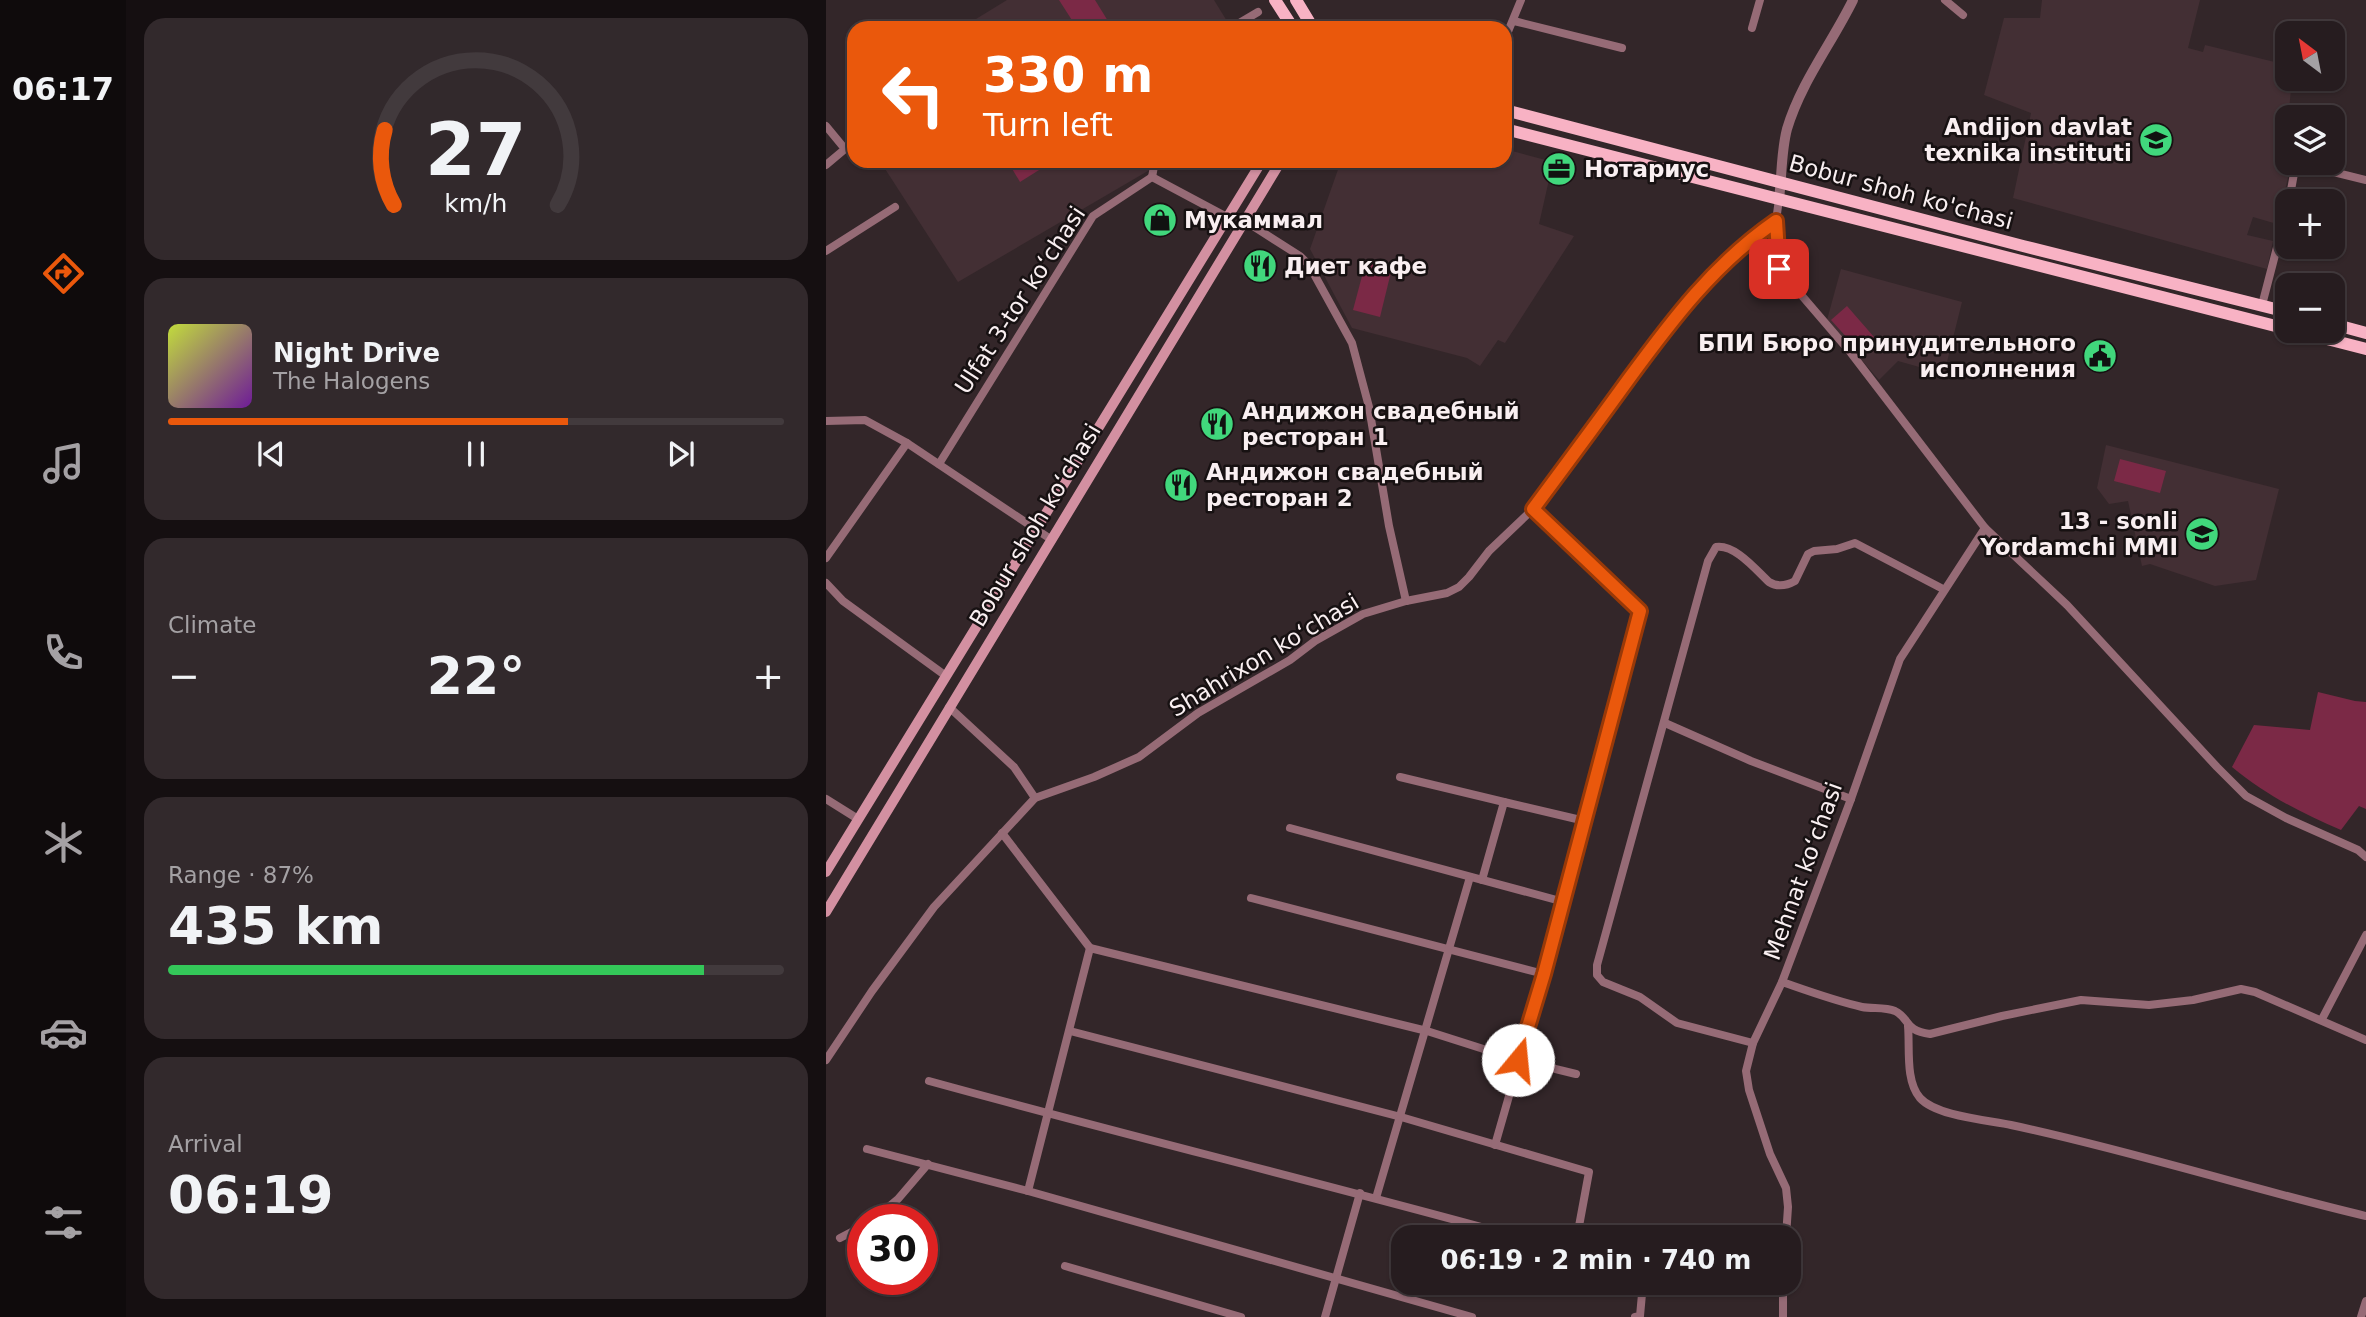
<!DOCTYPE html>
<html lang="en">
<head>
<meta charset="utf-8">
<style>
	:root { --surface:#261c1f; --page:#32292c; --text:#f1f3f6; --muted:#a4a1a4; --line:#423a3d; --accent:#ea580c }
	body { margin:0; font-family:"DejaVu Sans",sans-serif; background:var(--page); color:var(--text); height:100vh; display:flex; flex-direction:column; font-size:26px; white-space:nowrap }
	* { box-sizing:border-box; margin:0 }
	p { font-size:23px; color:var(--muted) }
	.icon { flex:none; width:38px; height:38px; fill:none; stroke:currentColor; stroke-width:2; stroke-linecap:round; stroke-linejoin:round }
	.map { position:relative; flex:1; overflow:hidden }
	.side { display:flex; flex-direction:column; gap:18px; padding:18px; background:#150f11; width:700px }
	.side>* { flex:none }
	.guide { position:absolute; left:21px; top:21px; width:665px; height:147px; border-radius:21px; box-shadow:0 2px 5px #0004,0 0 0 2px var(--line); background:#ea580c; color:#fff; overflow:hidden }
	.needle { width:46px; rotate:328deg }
	.tools { position:absolute; left:1449px; top:21px; display:grid; gap:14px }
	.tools a { display:grid; place-items:center; width:70px; height:70px; border-radius:14px; background:var(--surface); box-shadow:0 2px 5px #0004,0 0 0 2px var(--line); font-size:35px }
	.speed { position:absolute; left:21px; top:1204px; display:flex; gap:14px; font-size:35px; font-weight:700; text-align:center }
	.speed>* { display:grid; place-content:center; width:91px; height:91px; border-radius:50%; background:var(--surface); box-shadow:0 2px 5px #0004,0 0 0 2px var(--line); line-height:1 }
	.speed .limit { border:10px solid #d22; background:#fff; color:#111 }
	.pin { position:absolute; display:grid; place-items:center; width:60px; height:60px; color:#fff; margin:-30px; border-radius:14px; box-shadow:0 4px 10px #0006 }
	.me { position:absolute; width:77px; margin:-38px; rotate:17deg; stroke-linejoin:round; filter:drop-shadow(0 0 5px #0008) }
	.turn { display:flex; align-items:center; gap:24px; height:147px; padding:0 21px; font-size:32px }
	.turn .icon { width:91px; height:91px; stroke-width:2.5 }
	.turn b { display:block; font-size:49px; line-height:60px }
	.big { font-size:52px; font-weight:800; line-height:1.1 }
	.side .card { flex:1; display:flex; flex-direction:column; justify-content:center; gap:10px; min-width:0; padding:0 24px; border-radius:21px; background:var(--page) }
	.side .dial { align-items:center; gap:0 }
	.dial svg { height:182px; overflow:visible; fill:none; stroke:var(--line); stroke-width:7; stroke-linecap:round; text-anchor:middle }
	.dial text { fill:var(--text); stroke:none }
	.song { display:flex; align-items:center; gap:21px }
	.cover { width:84px; height:84px; border-radius:10px; background:linear-gradient(135deg,hsl(70 70% 55%),hsl(280 70% 35%)) }
	.played { height:7px; border-radius:4px; background:linear-gradient(90deg,var(--accent) 65%,var(--line) 65%) }
	.keys { display:flex; justify-content:space-around; direction:ltr }
	.heat { display:flex; justify-content:space-between; align-items:center; font-size:38px; direction:ltr }
	.charge { height:10px; border-radius:5px; background:linear-gradient(90deg,#34c759 87%,var(--line) 0) }
	.trip { position:absolute; left:565px; top:1225px; width:410px; height:70px; border-radius:21px; background:var(--surface); box-shadow:0 2px 5px #0004,0 0 0 2px var(--line); font-weight:800; line-height:70px; text-align:center }
	main { display:flex; flex:1; min-height:0 }
	.dock { display:flex; flex-direction:column; width:126px; justify-content:space-around; align-items:center; background:#0f0b0c; color:var(--muted) }
	.dock .icon { width:49px; height:49px }
	.dock .selected { color:var(--accent) }
	.dock b { font-size:32px; color:var(--text) }
	.map>svg:first-child { display:block }
	.built { fill:#432f34 }
	.green { fill:#7b2946 }
	.lines { fill:none; stroke-linecap:round; stroke-linejoin:round }
	.minor { stroke:#966b76; stroke-width:8 }
	.tertiary { stroke:#966b76; stroke-width:10 }
	.secondary { stroke:#d390a1; stroke-width:10 }
	.primary { stroke:#f8b2c4; stroke-width:12 }
	.route-casing { stroke:#983908; stroke-width:18 }
	.route { stroke:#ea580c; stroke-width:12 }
	.labels { text-anchor:middle; stroke-width:5; stroke-linejoin:round; paint-order:stroke }
	.poi-label { font-size:23px; font-weight:bold; fill:#f9eff1; stroke:#171112; text-anchor:start }
	.street-label { font-size:23px; fill:#f9eff1; stroke:#171112 }
</style>
</head>
<body>
<main>
<nav class="dock">
<b>06:17</b>
<svg class="icon selected" aria-label="directions" viewBox="0 0 24 24"><path d="M12 3l9 9-9 9-9-9zM9 14v-3h6M13 9l2 2-2 2"/></svg>
<svg class="icon" aria-label="music" viewBox="0 0 24 24"><path d="M9 18V5l10-2v13"/><circle cx="6" cy="18" r="3"/><circle cx="16" cy="16" r="3"/></svg>
<svg class="icon" aria-label="phone" viewBox="0 0 24 24"><path d="M5 4h4l2 5-3 2q2 4 5 5l2-3 5 2v4C11 20 4 13 5 4z"/></svg>
<svg class="icon" aria-label="climate" viewBox="0 0 24 24"><path d="M12 3v18M4 7l16 10M4 17L20 7"/></svg>
<svg class="icon" aria-label="car" viewBox="0 0 24 24"><path d="M5 17H2v-5l4-1 3-4h7l3 4 3 1v5h-3M9 17h6M6 11h13"/><circle cx="7" cy="17" r="2"/><circle cx="17" cy="17" r="2"/></svg>
<svg class="icon" aria-label="filters" viewBox="0 0 24 24"><path d="M4 7h16M4 17h16"/><circle cx="9" cy="7" r="2"/><circle cx="15" cy="17" r="2"/></svg>
</nav>
<section class="side">
<div class="card dial"><svg viewBox="0 0 100 80">
<path d="M14 69A42 42 0 1 1 86 69"/>
<path d="M14 69A42 42 0 0 1 10 36" stroke="#ea580c"/>
<text x="50" y="56" font-size="32" font-weight="700">27</text>
<text x="50" y="72" font-size="11">km/h</text>
</svg></div>
<div class="card">
<div class="song"><i class="cover"></i><div><b>Night Drive</b><p>The Halogens</p></div></div>
<div class="played"></div>
<div class="keys"><svg class="icon" aria-label="previous" viewBox="0 0 24 24"><path d="M18 5L8 12l10 7zM5 5v14"/></svg><svg class="icon" aria-label="pause" viewBox="0 0 24 24"><path d="M8 5v14M16 5v14"/></svg><svg class="icon" aria-label="next" viewBox="0 0 24 24"><path d="M6 5l10 7-10 7zM19 5v14"/></svg></div>
</div>
<div class="card"><p>Climate</p>
<div class="heat"><a>−</a><b class="big">22°</b><a>+</a></div>
</div>
<div class="card"><p>Range · 87%</p><b class="big">435 km</b><div class="charge"></div></div>
<div class="card"><p>Arrival</p><b class="big">06:19</b></div>
</section>
<div class="map">
<svg width="1540" height="1317" viewBox="0 0 1540 1317">
	<rect width="100%" height="100%" fill="#332629"/>
	<g class="built">
		<path d="M 181,0 L 388,0 L 404,26 L 401,28 L 150,28 L 150,19 Z"/>
		<path d="M 1216,0 L 1374,0 L 1362,48 L 1377,52 L 1379,45 L 1461,65 L 1461,79 L 1466,79 L 1459,151 L 1464,169 L 1451,224 L 1427,217 L 1421,235 L 1447,241 L 1441,269 L 1187,198 L 1205,113 L 1158,95 L 1178,18 L 1214,18 Z"/>
		<path d="M 679,149 L 727,162 L 713,224 L 748,236 L 679,343 L 672,340 L 654,366 L 641,358 L 526,328 L 484,249 L 515,161 L 679,161 Z"/>
		<path d="M 54,161 L 328,161 L 327,168 L 132,282 Z"/>
		<path d="M 1015,269 L 1136,302 L 1118,374 L 1072,361 L 1053,380 L 1001,320 Z"/>
		<path d="M 1280,445 L 1453,489 L 1430,580 L 1389,586 L 1324,564 L 1316,566 L 1302,501 L 1283,504 L 1271,488 Z"/>
	</g>
	<g class="green">
		<path d="M 233,0 L 269,0 L 282,21 L 271,28 L 251,28 Z"/>
		<path d="M 195,161 L 219,161 L 221,165 L 194,182 L 185,167 Z"/>
		<path d="M 540,261 L 566,268 L 554,317 L 527,310 Z"/>
		<path d="M 1021,306 L 1048,337 L 1033,351 L 1005,320 Z"/>
		<path d="M 1294,459 L 1340,471 L 1334,493 L 1288,481 Z"/>
		<path d="M 1492,692 L 1529,701 L 1540,702 L 1540,809 L 1533,806 L 1515,830 C 1475,813 1440,795 1406,767 L 1428,725 L 1484,730 Z"/>
	</g>
	<g class="lines">
		<g class="minor">
			<path d="M 1119,0 L 1137,15"/>
			<path d="M 688,21 L 796,48"/>
			<path d="M 405,28 L 432,12"/>
			<path d="M 926,28 L 934,0"/>
			<path d="M 679,47 L 681,34 L 695,0"/>
			<path d="M 0,126 L 19,149 L 0,165"/>
			<path d="M 326,177 L 401,217"/>
			<path d="M 326,177 L 329,161"/>
			<path d="M 953,199 L 950,221 L 953,269 L 1025,353 L 1159,528 L 1074,659 L 1025,799 L 956,982 L 927,1043 L 920,1071 L 923,1090 L 944,1154 L 960,1188 L 962,1207 L 960,1237"/>
			<path d="M 1463,201 L 1469,168 L 1475,164 L 1540,180"/>
			<path d="M 419,221 L 474,256 L 483,265 L 526,343 L 543,407 L 563,526 L 580,601"/>
			<path d="M 0,251 L 69,207"/>
			<path d="M 1436,305 L 1461,209"/>
			<path d="M 0,421 L 39,420 L 81,443"/>
			<path d="M 113,464 L 267,216 L 326,177"/>
			<path d="M 1159,528 L 1241,605 L 1391,767 L 1420,796 L 1460,818 L 1532,850 L 1540,857"/>
			<path d="M 0,558 L 81,443 L 226,540"/>
			<path d="M 0,583 L 17,601 L 120,676"/>
			<path d="M 123,707 L 188,767 L 209,798"/>
			<path d="M 839,723 L 925,761 L 1025,799"/>
			<path d="M 574,777 L 678,802"/>
			<path d="M 0,799 L 32,819"/>
			<path d="M 464,828 L 738,902"/>
			<path d="M 176,833 L 264,948"/>
			<path d="M 656,880 L 678,802 L 759,821"/>
			<path d="M 425,898 L 718,974"/>
			<path d="M 956,982 C 982,991 1009,1001 1036,1007 C 1046,1009 1059,1007 1069,1011 C 1084,1018 1078,1031 1104,1034 L 1176,1016 L 1255,1000 L 1323,1005 L 1367,1000 L 1415,989 L 1429,992 L 1540,1040"/>
			<path d="M 1496,1019 L 1540,935"/>
			<path d="M 1082,1026 C 1084,1047 1079,1081 1094,1098 C 1110,1116 1161,1120 1185,1125 C 1304,1150 1421,1188 1540,1216"/>
			<path d="M 244,1031 L 575,1117 L 763,1172 L 751,1237"/>
			<path d="M 927,1043 L 851,1023 L 814,997 L 777,982 L 771,975 L 771,965 L 882,561 L 890,547 C 909,544 930,570 943,582 C 951,587 960,586 969,581 L 982,554 L 988,551 L 1011,549 L 1029,543 L 1117,589"/>
			<path d="M 0,1060 L 46,991 L 108,907 L 209,798 L 268,777 L 313,757 L 372,713 L 464,660 L 489,641 L 537,614 L 580,601 L 621,593 L 633,587 L 643,577 L 663,551 L 707,509 L 833,338 L 882,278 L 924,239 L 950,221"/>
			<path d="M 103,1081 C 299,1135 496,1183 692,1237"/>
			<path d="M 669,1145 L 718,974 L 814,611 L 707,509"/>
			<path d="M 41,1149 L 202,1191"/>
			<path d="M 550,1198 L 644,877"/>
			<path d="M 47,1220 L 72,1199 L 102,1164"/>
			<path d="M 14,1238 L 37,1226"/>
			<path d="M 239,1266 L 415,1317"/>
			<path d="M 957,1283 L 957,1317"/>
			<path d="M 499,1317 L 534,1193"/>
			<path d="M 646,1317 L 202,1191 L 264,948 L 601,1031 L 692,1060 L 750,1074"/>
			<path d="M 809,1317 L 814,1316 L 817,1283"/>
			<path d="M 1535,1317 L 1540,1301"/>
		</g>
		<path class="tertiary" d="M 953,199 C 956,176 955,152 961,129 C 975,82 1006,43 1027,0"/>
		<g class="secondary">
			<path d="M 0,872 L 436,161"/>
			<path d="M 0,912 L 455,161"/>
		</g>
		<g class="primary">
			<path d="M 449,0 L 467,28"/>
			<path d="M 470,0 L 487,28"/>
			<path d="M 679,110 L 1197,246 L 1461,312"/>
			<path d="M 679,129 L 1461,329"/>
			<path d="M 1507,324 L 1540,333"/>
			<path d="M 1470,331 L 1540,349"/>
		</g>
	</g>
	<g class="lines">
		<g class="route-casing">
			<path id="route" d="M 692,1060 L 718,974 L 814,611 L 707,509 C 739,466 771,423 802,380 C 846,320 888,264 950,221 L 953,269"/>
		</g>
		<use href="#route" class="route"/>
	</g>
	<defs>
		<g id="university-disc" transform="scale(1.75)"><circle r="9.5" fill="#41d77c" stroke="#171112"/><path d="M0-5L7-2L0 1L-7-2ZM-4 1L0 2.5L4 1V4Q0 6-4 4Z" fill="#111"/></g>
		<g id="office-disc" transform="scale(1.75)"><circle r="9.5" fill="#41d77c" stroke="#171112"/><path d="M-6-3h4V-5.5h4V-3h4V5H-6ZM-1-4.5V-3h2v-1.5ZM-6 0V1H6V0Z" fill="#111"/></g>
		<g id="shop-disc" transform="scale(1.75)"><circle r="9.5" fill="#41d77c" stroke="#171112"/><path d="M-5-2.5h2.3a2.7 3.5 0 0 1 5.4 0H5L5.5 6h-11ZM-1.5-2.5h3a1.5 2.3 0 0 0-3 0Z" fill="#111"/></g>
		<g id="restaurant-disc" transform="scale(1.75)"><circle r="9.5" fill="#41d77c" stroke="#171112"/><path d="M-5-6h1v4h1v-4h1v4h1v-4h1v5L-1.5 .5V6h-2V.5L-5-1ZM5-6V6H3V1.5H1.5Q1.5-4 5-6Z" fill="#111"/></g>
		<g id="civic-disc" transform="scale(1.75)"><circle r="9.5" fill="#41d77c" stroke="#171112"/><path d="M-.6-6.5H3V-4.5H.6V-3L4-1V1h2V6H-6V1h2V-1L-.6-3ZM-1.2 2.5V6h2.4V2.5Z" fill="#111"/></g>
		<g id="school-disc" transform="scale(1.75)"><circle r="9.5" fill="#41d77c" stroke="#171112"/><path d="M0-5L7-2L0 1L-7-2ZM-4 1L0 2.5L4 1V4Q0 6-4 4Z" fill="#111"/></g>
	</defs>
	<g fill-rule="evenodd">
		<use href="#university-disc" x="1330" y="140"/>
		<use href="#office-disc" x="733" y="169"/>
		<use href="#shop-disc" x="334" y="220"/>
		<use href="#restaurant-disc" x="434" y="266"/>
		<use href="#civic-disc" x="1274" y="356"/>
		<use href="#restaurant-disc" x="391" y="424"/>
		<use href="#restaurant-disc" x="355" y="485"/>
		<use href="#school-disc" x="1376" y="534"/>
	</g>
	<g class="labels">
		<g class="poi-label">
			<text x="1306" y="135" text-anchor="end">Andijon davlat<tspan x="1306" dy="26">texnika instituti</tspan></text>
			<text x="758" y="177">Нотариус</text>
			<text x="358" y="228">Мукаммал</text>
			<text x="458" y="274">Диет кафе</text>
			<text x="1250" y="351" text-anchor="end">БПИ Бюро принудительного<tspan x="1250" dy="26">исполнения</tspan></text>
			<text x="416" y="419">Андижон свадебный<tspan x="416" dy="26">ресторан 1</tspan></text>
			<text x="380" y="480">Андижон свадебный<tspan x="380" dy="26">ресторан 2</tspan></text>
			<text x="1352" y="529" text-anchor="end">13 - sonli<tspan x="1352" dy="26">Yordamchi MMI</tspan></text>
		</g>
		<g class="street-label">
			<text transform="translate(1075 192) rotate(15)" y="8">Bobur shoh ko'chasi</text>
			<text transform="translate(194 300) rotate(-57)" y="8">Ulfat 3-tor koʻchasi</text>
			<text transform="translate(209 525) rotate(-59)" y="8">Bobur shoh koʻchasi</text>
			<text transform="translate(438 655) rotate(-31)" y="8">Shahrixon koʻchasi</text>
			<text transform="translate(977 871) rotate(-70)" y="8">Mehnat koʻchasi</text>
		</g>
	</g>
</svg>
<div class="tools">
<a><svg class="needle" viewBox="-14 -14 28 28"><path d="M0-13l5 13h-10z" fill="#e53935"/><path d="M0 13l5-13h-10z" fill="#a4a1a4"/></svg></a>
<a><svg class="icon" aria-label="layers" viewBox="0 0 24 24"><path d="M12 4l9 5-9 5-9-5zM3 14l9 5 9-5"/></svg></a>
<a>+</a>
<a>−</a>
</div>
<div class="speed"><div class="limit">30</div></div>
<div class="pin" style="left:953px;top:269px;background:#d93025"><svg class="icon" aria-label="arrive" viewBox="0 0 24 24"><path d="M6 21V4h12l-3 4 3 4H6"/></svg></div>
<svg class="me" style="left:692px;top:1060px" viewBox="-20 -20 40 40"><circle r="19" fill="#fff"/><path d="M0-13L10 11 0 6-10 11z" fill="#ea580c"/></svg>
<div class="trip">06:19 · 2 min · 740 m</div>
<div class="guide">
<div class="turn"><svg class="icon" aria-label="left" viewBox="0 0 24 24"><path d="M17 20v-9H6M10 6l-5 5 5 5"/></svg><div><b>330 m</b>Turn left</div></div>
</div>
</div>
</main>
</body>
</html>
